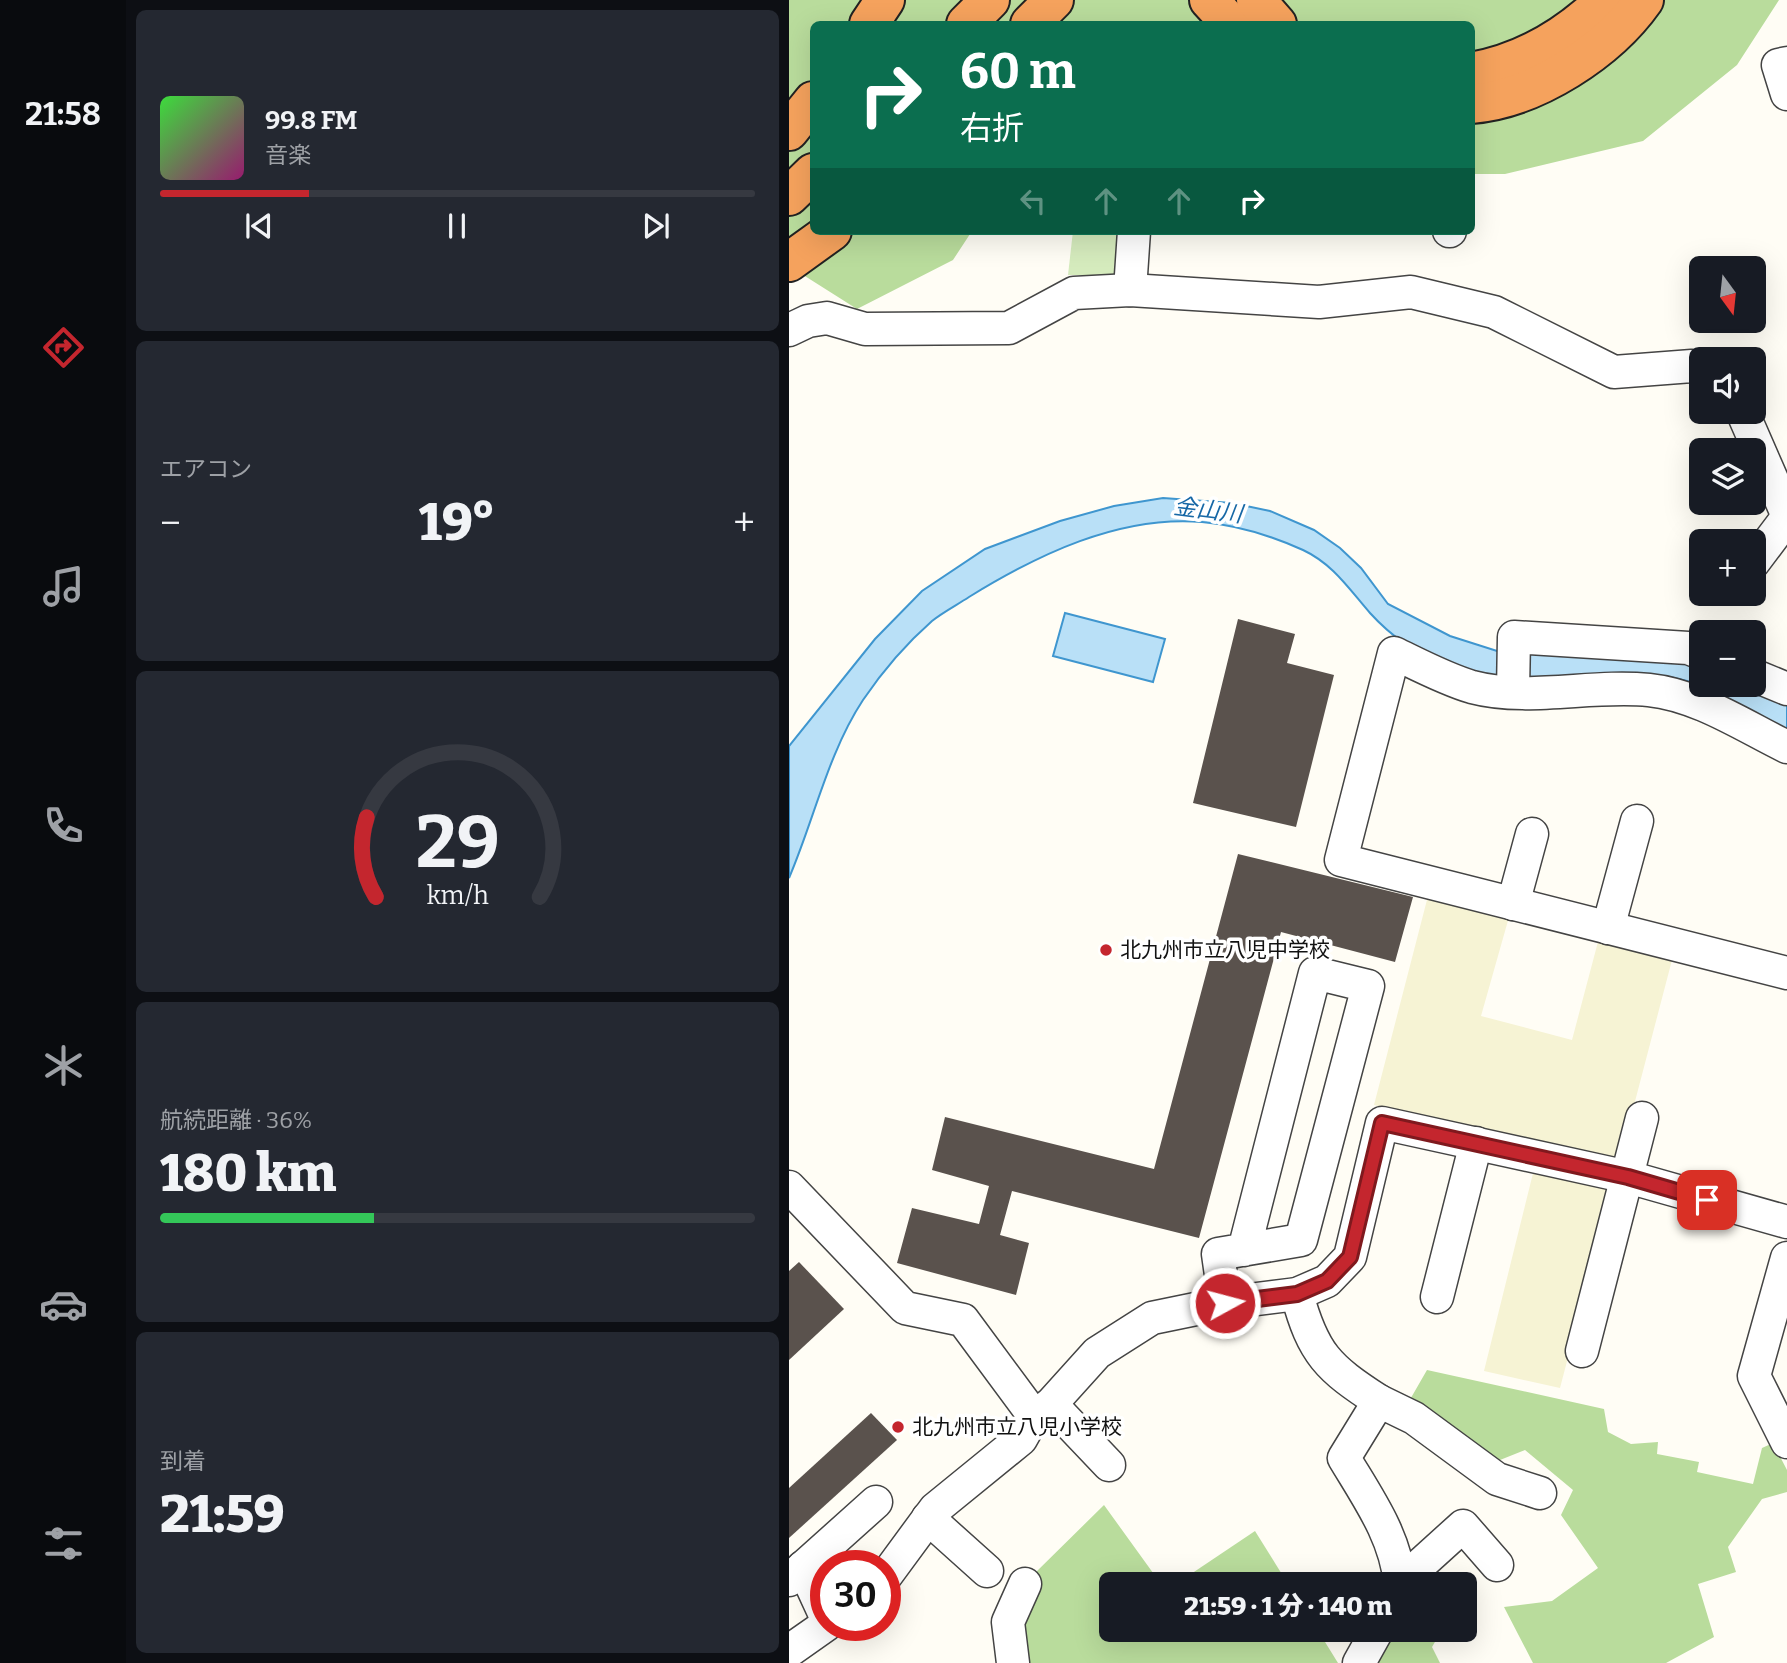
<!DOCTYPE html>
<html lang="ja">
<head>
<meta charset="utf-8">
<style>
	:root { --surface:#171b24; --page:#242831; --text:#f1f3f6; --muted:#9ea1a6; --line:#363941; --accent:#c4262e }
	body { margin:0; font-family:Bitter,"Noto Sans JP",serif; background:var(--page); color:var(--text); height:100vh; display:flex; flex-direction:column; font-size:26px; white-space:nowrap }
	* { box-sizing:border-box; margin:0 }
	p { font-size:23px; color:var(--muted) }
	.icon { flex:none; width:38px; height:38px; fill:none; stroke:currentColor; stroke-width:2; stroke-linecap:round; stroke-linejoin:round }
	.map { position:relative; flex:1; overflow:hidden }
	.drawer { display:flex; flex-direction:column; gap:10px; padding:10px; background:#0d0f14; width:663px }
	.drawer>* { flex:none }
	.hud { position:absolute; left:21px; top:21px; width:665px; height:214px; border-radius:10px; box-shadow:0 7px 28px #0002; background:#0b6e4f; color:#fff; overflow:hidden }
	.needle { width:46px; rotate:165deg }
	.controls { position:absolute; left:900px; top:256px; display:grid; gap:14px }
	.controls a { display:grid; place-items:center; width:77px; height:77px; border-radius:10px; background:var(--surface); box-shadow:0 7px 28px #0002; font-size:35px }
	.speed { position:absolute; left:21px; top:1550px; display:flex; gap:14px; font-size:35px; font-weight:700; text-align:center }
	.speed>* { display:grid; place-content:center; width:91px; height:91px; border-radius:50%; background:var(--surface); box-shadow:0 7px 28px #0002; line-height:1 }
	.speed .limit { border:10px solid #d22; background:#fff; color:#111 }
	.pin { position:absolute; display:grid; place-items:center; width:60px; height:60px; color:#fff; margin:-30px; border-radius:14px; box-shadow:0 4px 10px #0006 }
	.me { position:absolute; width:77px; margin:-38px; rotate:83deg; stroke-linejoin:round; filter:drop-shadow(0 0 5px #0008) }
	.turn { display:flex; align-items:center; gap:24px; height:147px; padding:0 35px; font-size:32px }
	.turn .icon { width:91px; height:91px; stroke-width:2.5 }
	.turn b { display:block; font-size:49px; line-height:60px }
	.lanes { display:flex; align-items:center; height:66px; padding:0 35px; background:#0003; justify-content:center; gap:35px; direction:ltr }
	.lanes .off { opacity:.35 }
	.big { font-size:52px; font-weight:800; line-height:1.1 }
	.drawer .card { flex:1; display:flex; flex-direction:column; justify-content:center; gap:10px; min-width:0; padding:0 24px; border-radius:10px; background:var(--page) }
	.drawer .dial { align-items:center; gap:0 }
	.dial svg { height:182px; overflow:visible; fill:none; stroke:var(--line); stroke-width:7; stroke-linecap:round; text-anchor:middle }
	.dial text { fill:var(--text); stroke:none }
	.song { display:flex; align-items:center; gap:21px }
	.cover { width:84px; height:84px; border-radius:10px; background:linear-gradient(135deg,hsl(120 70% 55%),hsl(320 70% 35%)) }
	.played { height:7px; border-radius:4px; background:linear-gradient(90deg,var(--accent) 25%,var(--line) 25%) }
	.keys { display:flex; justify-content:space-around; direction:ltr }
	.heat { display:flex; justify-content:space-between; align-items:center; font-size:38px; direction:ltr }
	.charge { height:10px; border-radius:5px; background:linear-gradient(90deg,#34c759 36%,var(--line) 0) }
	.trip { position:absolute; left:310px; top:1572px; width:378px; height:70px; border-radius:10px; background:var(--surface); box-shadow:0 7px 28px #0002; font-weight:800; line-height:70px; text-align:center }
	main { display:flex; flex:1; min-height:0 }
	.tabs { display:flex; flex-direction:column; width:126px; justify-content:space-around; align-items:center; background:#090b0e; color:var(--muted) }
	.tabs .icon { width:49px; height:49px }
	.tabs .on { color:var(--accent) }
	.tabs b { font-size:32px; color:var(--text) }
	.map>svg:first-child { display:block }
	.farmland { fill:#f6f3d4 }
	.green { fill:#d5ebbd }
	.forest { fill:#b9dc9c }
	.water { fill:#b9e0f7; stroke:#3f96cf; stroke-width:2 }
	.building { fill:#5a524d }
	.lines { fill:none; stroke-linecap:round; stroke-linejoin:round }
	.minor-casing { stroke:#444; stroke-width:35 }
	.highway-casing { stroke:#222; stroke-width:42 }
	.minor { stroke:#fff; stroke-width:32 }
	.highway { stroke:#f5a25d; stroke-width:38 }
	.route-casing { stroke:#7f191e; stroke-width:18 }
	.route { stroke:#c4262e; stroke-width:12 }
	.poi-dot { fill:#c4262e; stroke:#fff; stroke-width:2.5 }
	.labels { text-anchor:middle; stroke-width:7; stroke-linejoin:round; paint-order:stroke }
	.poi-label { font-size:21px; fill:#111; stroke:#fff; text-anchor:start }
	.water-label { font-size:23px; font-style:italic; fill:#1768a6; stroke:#fff }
</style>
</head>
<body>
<main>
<nav class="tabs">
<b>21:58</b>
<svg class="icon on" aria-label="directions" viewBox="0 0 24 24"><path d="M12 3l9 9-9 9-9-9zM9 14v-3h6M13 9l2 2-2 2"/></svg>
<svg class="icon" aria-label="music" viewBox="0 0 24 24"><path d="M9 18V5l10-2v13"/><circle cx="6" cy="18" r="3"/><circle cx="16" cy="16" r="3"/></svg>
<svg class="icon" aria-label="phone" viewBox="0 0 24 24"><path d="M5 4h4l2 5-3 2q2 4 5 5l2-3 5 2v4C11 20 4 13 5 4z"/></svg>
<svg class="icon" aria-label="climate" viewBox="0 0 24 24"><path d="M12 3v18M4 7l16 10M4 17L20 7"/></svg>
<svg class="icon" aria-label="car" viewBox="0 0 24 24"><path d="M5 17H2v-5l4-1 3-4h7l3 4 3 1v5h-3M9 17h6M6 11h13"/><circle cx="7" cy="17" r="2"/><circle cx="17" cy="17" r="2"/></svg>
<svg class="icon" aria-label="filters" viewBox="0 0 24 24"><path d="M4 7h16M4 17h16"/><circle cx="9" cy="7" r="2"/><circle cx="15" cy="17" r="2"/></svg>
</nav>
<section class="drawer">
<div class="card">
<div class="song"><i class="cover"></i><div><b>99.8 FM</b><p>音楽</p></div></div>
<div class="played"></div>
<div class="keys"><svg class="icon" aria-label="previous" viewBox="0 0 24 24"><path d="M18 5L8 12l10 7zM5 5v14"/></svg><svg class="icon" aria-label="pause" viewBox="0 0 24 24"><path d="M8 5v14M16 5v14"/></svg><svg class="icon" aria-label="next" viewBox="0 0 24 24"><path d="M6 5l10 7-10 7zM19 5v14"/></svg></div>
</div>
<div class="card"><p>エアコン</p>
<div class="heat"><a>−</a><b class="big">19°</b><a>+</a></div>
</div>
<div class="card dial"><svg viewBox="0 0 100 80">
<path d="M14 69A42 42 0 1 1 86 69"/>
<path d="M14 69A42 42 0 0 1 10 34" stroke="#c4262e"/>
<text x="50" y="56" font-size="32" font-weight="700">29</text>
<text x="50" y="72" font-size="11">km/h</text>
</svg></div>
<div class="card"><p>航続距離 · 36%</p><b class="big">180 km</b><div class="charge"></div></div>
<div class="card"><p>到着</p><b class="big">21:59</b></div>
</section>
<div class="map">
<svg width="998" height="1663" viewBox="0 0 998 1663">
	<rect width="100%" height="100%" fill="#fffdf5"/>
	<path class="farmland" d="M 639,896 L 720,917 L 692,1016 L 783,1040 L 810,938 L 883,960 L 771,1388 L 695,1371 L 751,1145 L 585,1105 Z"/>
	<path class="green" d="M 284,231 L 328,231 L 325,275 L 279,275 Z"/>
	<g class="forest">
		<path d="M 0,0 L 990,0 L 948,65 L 854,141 L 716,174 L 683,174 L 682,24 L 24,24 L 24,231 L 183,231 L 164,260 L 68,309 L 0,266 Z"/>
		<path d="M 638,1370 L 815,1409 L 819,1432 L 842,1444 L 869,1442 L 868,1454 L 910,1462 L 908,1472 L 964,1484 L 973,1448 L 984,1443 L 998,1470 L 998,1492 L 973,1499 L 939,1547 L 947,1572 L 909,1584 L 925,1637 L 877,1663 L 744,1663 L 715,1607 L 763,1601 L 809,1568 L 772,1515 L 784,1490 L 736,1450 L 706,1462 L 619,1403 Z"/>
		<path d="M 315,1505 L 372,1584 L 322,1584 L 322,1629 L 528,1629 L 549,1663 L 234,1663 L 228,1622 L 245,1574 Z"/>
		<path d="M 466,1531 L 499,1584 L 387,1584 Z"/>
		<path d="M 596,1629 L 640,1629 L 650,1635 L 643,1647 L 651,1663 L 577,1663 Z"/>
	</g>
	<g class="water">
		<path d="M 374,498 L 443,503 L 481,511 L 525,530 L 551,548 L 572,568 L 599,604 L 661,636 L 708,651 L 873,655 L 912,667 L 912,684 L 958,684 L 998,703 L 998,732 C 960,712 917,680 873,676 C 801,670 729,689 657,665 C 629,656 601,635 581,613 C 560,589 544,564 514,550 C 483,536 447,525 413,522 C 330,515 248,555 180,597 C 168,605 154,612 143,621 C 118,643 93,672 74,700 C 39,753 25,820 0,878 L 0,746 L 86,639 L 133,591 L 196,549 L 271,521 L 325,506 Z"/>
		<path d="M 276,613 L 376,639 L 364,682 L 264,656 Z"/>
	</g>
	<g class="building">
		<path d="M 449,619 L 506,634 L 498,663 L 545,675 L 507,827 L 404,803 Z"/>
		<path d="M 449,854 L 624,897 L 606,962 L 492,932 L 410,1238 L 223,1191 L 211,1235 L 240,1243 L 227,1295 L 108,1263 L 123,1208 L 190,1224 L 200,1186 L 143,1170 L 156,1117 L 365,1169 Z"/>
		<path d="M 10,1262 L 55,1309 L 0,1360 L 0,1271 Z"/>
		<path d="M 82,1413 L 108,1440 L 0,1538 L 0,1488 Z"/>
	</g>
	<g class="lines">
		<g class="minor-casing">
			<g id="minor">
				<path d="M 998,63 L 989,65 L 998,94"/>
				<path d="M 660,231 L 661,231"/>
				<path d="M 341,290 L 345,231"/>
				<path d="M 0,330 L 19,321 L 38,318 L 76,329 L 220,328 L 285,293 L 341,290 L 530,302 L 622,292 L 705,312 L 825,372 L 903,366 L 912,369"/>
				<path d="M 953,411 L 998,514"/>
				<path d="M 964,563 L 998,518"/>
				<path d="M 964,675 L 998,689"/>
				<path d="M 724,691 L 725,637 L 899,648 L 912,653"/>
				<path d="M 998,747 C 955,726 909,695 860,690 C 802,684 740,702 683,687 C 656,679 630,665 605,653 L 552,860 L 998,973"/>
				<path d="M 724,904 L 743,834"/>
				<path d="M 819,928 L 848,821"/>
				<path d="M 0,1187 L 116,1308 L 174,1320 L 245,1416"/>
				<path d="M 998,1258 L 965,1376 L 998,1442"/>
				<path d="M 508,1294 C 524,1354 539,1368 590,1401 L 555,1458 C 579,1498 607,1537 611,1584"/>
				<path d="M 648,1297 L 687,1143"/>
				<path d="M 436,1303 L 429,1254 L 512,1240 L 579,986 L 526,973 L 455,1250"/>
				<path d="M 793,1351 L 853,1118"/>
				<path d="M 590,1401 L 625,1418 L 708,1479 L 751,1493"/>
				<path d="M 262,1404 L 320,1465"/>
				<path d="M 139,1518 L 198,1571"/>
				<path d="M 14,1567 L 37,1617"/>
				<path d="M 96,1577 L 146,1509 L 232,1439 L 245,1416 L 262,1404 L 308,1353 L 363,1318 L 436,1303 L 508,1294 L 538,1281 L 561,1257 L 593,1123 L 839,1177 L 998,1222"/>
				<path d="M 0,1580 L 87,1502"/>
				<path d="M 611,1583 L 674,1526 L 708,1565"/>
				<path d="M 0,1651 L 37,1625"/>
				<path d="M 224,1663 L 219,1622 L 236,1584"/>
				<path d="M 570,1663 L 589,1629"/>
			</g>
		</g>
		<g class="highway-casing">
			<g id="highway">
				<path d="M 420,0 L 442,24"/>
				<path d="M 467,0 L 488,24"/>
				<path d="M 80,24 L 96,0"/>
				<path d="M 177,24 L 201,0"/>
				<path d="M 241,24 L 265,0"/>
				<path d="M 682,72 C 734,63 779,36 816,0"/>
				<path d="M 682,104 C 746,99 819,51 855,0"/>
				<path d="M 0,131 L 24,101"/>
				<path d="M 0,196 L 24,173"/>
				<path d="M 0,262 L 43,231"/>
			</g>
		</g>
		<use href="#minor" class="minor"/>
		<use href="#highway" class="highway"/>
	</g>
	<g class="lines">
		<g class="route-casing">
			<path id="route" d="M 436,1303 L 508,1294 L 538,1281 L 561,1257 L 593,1123 L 839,1177 L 918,1200"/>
		</g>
		<use href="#route" class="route"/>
	</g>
	<g class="poi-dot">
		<circle cx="317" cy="950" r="7"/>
		<circle cx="109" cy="1427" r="7"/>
	</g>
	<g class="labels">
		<g class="poi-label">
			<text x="331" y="957">北九州市立八児中学校</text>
			<text x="123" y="1434">北九州市立八児小学校</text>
		</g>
		<g class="water-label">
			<text transform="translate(419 510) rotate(7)" y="8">金山川</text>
		</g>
	</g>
</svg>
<div class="controls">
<a><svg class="needle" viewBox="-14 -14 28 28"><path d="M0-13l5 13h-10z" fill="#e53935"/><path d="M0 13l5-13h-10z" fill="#9ea1a6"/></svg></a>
<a><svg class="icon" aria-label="sound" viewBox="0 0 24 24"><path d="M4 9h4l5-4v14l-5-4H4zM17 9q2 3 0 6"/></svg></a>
<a><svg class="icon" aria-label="layers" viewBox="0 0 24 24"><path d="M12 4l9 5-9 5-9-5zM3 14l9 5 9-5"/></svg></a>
<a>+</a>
<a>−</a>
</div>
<div class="speed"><div class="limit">30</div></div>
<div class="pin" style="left:918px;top:1200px;background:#d93025"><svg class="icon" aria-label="arrive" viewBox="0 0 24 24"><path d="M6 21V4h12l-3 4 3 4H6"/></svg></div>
<svg class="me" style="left:436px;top:1303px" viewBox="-20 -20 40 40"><circle r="17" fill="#c4262e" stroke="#fff" stroke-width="3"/><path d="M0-11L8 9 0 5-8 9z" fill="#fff"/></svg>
<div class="trip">21:59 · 1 分 · 140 m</div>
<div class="hud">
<div class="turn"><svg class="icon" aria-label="right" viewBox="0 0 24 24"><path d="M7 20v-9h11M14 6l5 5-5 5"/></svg><div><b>60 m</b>右折</div></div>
<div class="lanes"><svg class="icon off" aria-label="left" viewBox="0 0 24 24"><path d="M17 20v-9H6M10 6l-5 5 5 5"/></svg><svg class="icon off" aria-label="ahead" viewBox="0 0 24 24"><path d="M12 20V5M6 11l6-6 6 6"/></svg><svg class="icon off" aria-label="ahead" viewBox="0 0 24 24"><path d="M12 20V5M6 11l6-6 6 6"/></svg><svg class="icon" aria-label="right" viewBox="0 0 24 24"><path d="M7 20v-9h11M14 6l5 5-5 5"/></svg></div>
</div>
</div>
</main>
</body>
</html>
